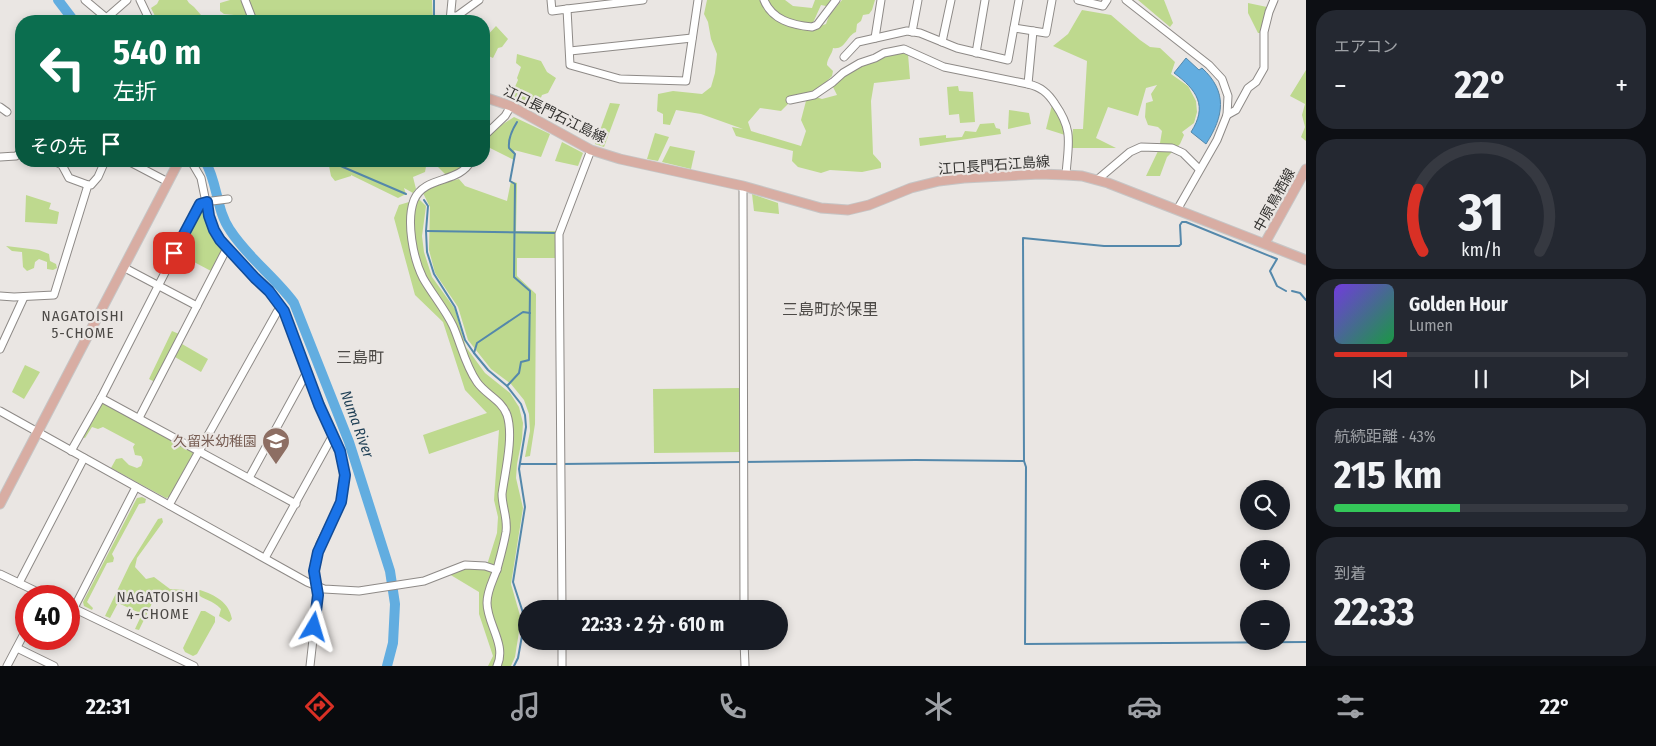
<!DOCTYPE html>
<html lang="ja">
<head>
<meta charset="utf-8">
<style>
	:root { --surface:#171b24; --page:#242831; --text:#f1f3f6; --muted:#9ea1a6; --line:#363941; --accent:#d93025 }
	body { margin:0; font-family:"Fira Sans Condensed","Noto Sans JP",sans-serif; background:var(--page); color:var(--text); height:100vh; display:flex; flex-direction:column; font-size:19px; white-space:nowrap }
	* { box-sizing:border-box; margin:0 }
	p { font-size:16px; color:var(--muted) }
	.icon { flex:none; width:28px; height:28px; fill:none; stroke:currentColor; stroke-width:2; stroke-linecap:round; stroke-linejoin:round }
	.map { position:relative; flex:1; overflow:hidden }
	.sheet { display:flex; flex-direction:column; gap:10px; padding:10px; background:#0d0f14; width:350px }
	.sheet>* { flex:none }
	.hud { position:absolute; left:15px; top:15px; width:475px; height:152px; border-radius:20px; box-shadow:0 2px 8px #0003; background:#0b6e4f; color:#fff; overflow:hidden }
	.buttons { position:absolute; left:1240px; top:480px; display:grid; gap:10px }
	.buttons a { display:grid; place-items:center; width:50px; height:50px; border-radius:50%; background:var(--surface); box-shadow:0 2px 8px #0003; font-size:25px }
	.speed { position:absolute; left:15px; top:585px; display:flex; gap:10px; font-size:25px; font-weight:700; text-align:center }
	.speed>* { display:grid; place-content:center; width:65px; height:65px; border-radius:50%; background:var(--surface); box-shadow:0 2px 8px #0003; line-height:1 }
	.speed .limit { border:8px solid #d22; background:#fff; color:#111 }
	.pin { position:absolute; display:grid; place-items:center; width:42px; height:42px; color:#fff; margin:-21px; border-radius:10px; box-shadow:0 2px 8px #0006 }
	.me { position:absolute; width:55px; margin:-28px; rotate:7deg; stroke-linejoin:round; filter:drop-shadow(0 0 4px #0008) }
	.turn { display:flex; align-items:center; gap:18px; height:105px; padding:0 15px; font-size:22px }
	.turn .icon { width:65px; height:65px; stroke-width:2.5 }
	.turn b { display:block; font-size:35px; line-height:42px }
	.then { display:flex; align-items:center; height:48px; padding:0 15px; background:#0003; gap:10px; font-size:19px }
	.big { font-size:38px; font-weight:700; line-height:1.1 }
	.sheet .tile { flex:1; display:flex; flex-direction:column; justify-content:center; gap:8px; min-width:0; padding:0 18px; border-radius:20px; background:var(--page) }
	.sheet .dial { align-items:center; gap:0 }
	.dial svg { height:130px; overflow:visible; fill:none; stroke:var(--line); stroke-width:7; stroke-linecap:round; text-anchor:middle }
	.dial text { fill:var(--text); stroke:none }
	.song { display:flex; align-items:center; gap:15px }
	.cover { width:60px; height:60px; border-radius:8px; background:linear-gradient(135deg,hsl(260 70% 55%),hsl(140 70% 35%)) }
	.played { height:5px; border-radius:2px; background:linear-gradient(90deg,var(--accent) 25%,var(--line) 25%) }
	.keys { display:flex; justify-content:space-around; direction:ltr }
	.heat { display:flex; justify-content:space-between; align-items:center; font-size:28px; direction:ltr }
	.charge { height:8px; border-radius:4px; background:linear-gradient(90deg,#34c759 43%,var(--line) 0) }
	.trip { position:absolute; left:518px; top:600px; width:270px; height:50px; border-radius:25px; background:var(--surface); box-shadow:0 2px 8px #0003; font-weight:700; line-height:50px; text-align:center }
	.menu { display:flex; height:80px; justify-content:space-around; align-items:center; background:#090b0e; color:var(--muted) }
	.menu .icon { width:35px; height:35px }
	.menu .selected { color:var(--accent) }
	.menu b { font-size:22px; color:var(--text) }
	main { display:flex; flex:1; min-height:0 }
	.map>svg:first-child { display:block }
	.green { fill:#bed98e }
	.water { fill:#62ade0; stroke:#5488ab }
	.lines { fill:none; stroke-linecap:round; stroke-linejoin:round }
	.stream { stroke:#5488ab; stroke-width:2 }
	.river { stroke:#62ade0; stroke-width:10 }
	.minor-casing { stroke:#8e8a87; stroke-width:9 }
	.major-casing { stroke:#c6c5c5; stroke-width:11 }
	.minor { stroke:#fff; stroke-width:7 }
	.major { stroke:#d8ada3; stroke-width:9 }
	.route-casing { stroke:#114b97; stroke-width:12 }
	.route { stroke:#1a73e8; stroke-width:9 }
	.labels { text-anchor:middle; stroke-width:4.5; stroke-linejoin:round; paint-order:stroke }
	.street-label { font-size:14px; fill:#32312f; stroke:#eae6e3 }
	.education-label { font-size:14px; fill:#785e54; stroke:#eae6e3; text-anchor:end }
	.neighbourhood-label { font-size:15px; letter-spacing:1px; fill:#4c4946; stroke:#eae6e3 }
	.water-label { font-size:15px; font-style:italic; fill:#1c3d53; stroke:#eae6e3 }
	.quarter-label { font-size:16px; fill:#4c4946; stroke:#eae6e3 }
</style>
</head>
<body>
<main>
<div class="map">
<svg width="1306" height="666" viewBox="0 0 1306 666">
	<rect width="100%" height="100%" fill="#eae6e3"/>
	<g class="green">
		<path d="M 159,0 L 187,0 L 189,3 L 194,7 L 201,15 L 210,17 L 212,21 L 154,21 L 156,18 L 151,8 L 157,4 Z"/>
		<path d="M 230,0 L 432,0 L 433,21 L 237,21 L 234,15 L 224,14 L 220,11 L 220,3 Z"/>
		<path d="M 707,0 L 761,0 C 766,21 796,28 816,30 L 820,26 L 826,24 L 829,16 L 842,0 L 875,0 L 872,10 L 869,14 L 863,15 L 861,21 L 857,24 L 856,32 C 846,36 846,50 833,48 C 832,55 827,58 827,65 L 833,71 L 832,76 L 816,92 L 788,98 L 789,103 L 781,111 L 760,108 L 748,122 L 751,131 L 801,146 L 806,131 L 801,120 L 806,101 L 816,97 L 822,99 L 837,95 L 833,87 L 844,75 L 885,55 L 900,52 L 908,54 L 910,79 L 874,83 L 871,101 L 873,154 L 881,163 L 881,168 L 862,172 L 830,170 L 821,173 L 798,167 L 792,161 L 793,151 L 736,136 L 732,127 L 743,129 L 701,114 L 676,110 L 670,125 L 663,124 L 663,114 L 657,111 L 658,94 L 673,91 L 702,94 L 711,87 L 715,73 L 717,54 L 711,39 L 708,22 L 704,14 Z"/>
		<path d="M 768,0 L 785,0 L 793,6 L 812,8 L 815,0 L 833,0 L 826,6 L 821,5 L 812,25 L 786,19 L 773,12 Z"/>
		<path d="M 1138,0 L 1164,0 L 1173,23 L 1170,27 Z"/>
		<path d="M 1248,3 L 1267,7 L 1262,33 L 1258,33 L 1248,13 Z"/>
		<path d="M 1082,10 L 1111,15 L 1140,40 L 1150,47 L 1160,48 L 1175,62 L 1171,74 L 1188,86 L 1196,101 L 1197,112 L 1194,123 L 1182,132 L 1184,135 L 1180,144 L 1167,157 L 1160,176 L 1146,176 L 1159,149 L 1162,131 L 1158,127 L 1148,125 L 1145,117 L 1146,103 L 1153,101 L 1151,94 L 1157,85 L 1146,88 L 1138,116 L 1108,107 L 1096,138 L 1116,148 L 1071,148 L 1073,129 L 1083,129 L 1087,61 L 1053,46 L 1068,34 Z"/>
		<path d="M 496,26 L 508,39 L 502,47 L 498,48 L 493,58 L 484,54 L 484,39 Z"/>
		<path d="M 517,54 L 541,61 L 547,72 L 556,78 L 548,93 L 542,95 L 536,110 L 511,96 L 518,80 L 517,78 L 521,67 L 516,63 Z"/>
		<path d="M 1306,70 L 1306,141 L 1301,137 L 1305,127 L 1302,115 L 1305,104 L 1290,96 Z"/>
		<path d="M 958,86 L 959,91 L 973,92 L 975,122 L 960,123 L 959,114 L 949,115 L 947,87 Z"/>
		<path d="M 610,103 L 620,104 L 604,147 L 595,144 Z"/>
		<path d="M 1052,105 L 1062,120 L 1065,135 L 1046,129 Z"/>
		<path d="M 1009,110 L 1029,113 L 1031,124 L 1008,129 Z"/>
		<path d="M 514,117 L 550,134 L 541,157 L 514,150 L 515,153 L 514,160 L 484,145 L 484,142 L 494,130 Z"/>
		<path d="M 994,123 L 996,128 L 1000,129 L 1001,134 L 920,146 L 919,138 L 946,135 L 946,138 L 962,137 L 965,131 L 976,132 L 980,124 Z"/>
		<path d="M 655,133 L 669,137 L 658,161 L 647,159 Z"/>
		<path d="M 562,142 L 583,153 L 578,166 L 555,161 Z"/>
		<path d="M 670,146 L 695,151 L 691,169 L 662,162 Z"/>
		<path d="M 305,161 L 330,163 L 345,167 L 344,161 L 427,161 L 425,172 L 413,177 L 416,189 L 413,193 L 404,188 L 406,194 L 398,198 L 351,175 L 351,176 L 335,181 L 331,176 L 329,166 L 309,164 Z"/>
		<path d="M 437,161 L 465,161 C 462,171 455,172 446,175 L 438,167 Z"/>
		<path d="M 459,179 L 465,186 L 507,201 L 511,181 L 517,183 L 516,231 L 556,231 L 556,258 L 517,258 L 517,276 L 536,294 L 535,424 L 530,456 L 525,457 L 530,431 L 529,414 L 524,400 L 511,384 L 491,369 L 468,340 L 458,307 L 435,273 L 429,250 L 430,207 L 423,193 L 435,185 Z"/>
		<path d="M 752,194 L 778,203 L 779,214 L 754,211 Z"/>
		<path d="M 26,195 L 51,203 L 49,209 L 59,212 L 57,224 L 25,222 Z"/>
		<path d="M 419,199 L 426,206 L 422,236 L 424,252 L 432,277 L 455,309 L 466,347 L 485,373 L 510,393 L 519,407 L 523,423 L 522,439 L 517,464 L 516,478 L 523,508 L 511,584 L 521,619 L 515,657 L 511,666 L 488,666 L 493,656 L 479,614 L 479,592 L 449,574 L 467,567 L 486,568 L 497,533 L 498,517 L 494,500 L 499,430 L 429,454 L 423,435 L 487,413 L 465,390 L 443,322 L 415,295 L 394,218 L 399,205 Z"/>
		<path d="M 201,207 L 204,209 L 209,229 L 223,247 L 211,271 L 177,253 Z"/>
		<path d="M 6,246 L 39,250 L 49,254 L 50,261 L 56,264 L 57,268 L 53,270 L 47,269 L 47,262 L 39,259 L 35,262 L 34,268 L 27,271 L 23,267 L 22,252 L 12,251 Z"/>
		<path d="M 172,331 L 179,334 L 155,382 L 149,379 Z"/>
		<path d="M 182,344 L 208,359 L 201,372 L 175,357 Z"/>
		<path d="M 25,365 L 40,372 L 24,399 L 12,392 Z"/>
		<path d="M 741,388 L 741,452 L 654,453 L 653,389 Z"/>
		<path d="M 102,401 L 194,452 L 169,497 L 166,498 L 111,468 L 116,459 L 122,458 L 129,465 L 137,468 L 141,466 L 143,460 L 141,456 L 135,455 L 133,447 L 135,444 L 103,427 L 98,429 L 92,427 L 85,438 L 82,437 Z"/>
		<path d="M 142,497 L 146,499 L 145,503 L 139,504 L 112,554 L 114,558 L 113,562 L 107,563 L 87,602 L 93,608 L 92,610 L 84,606 L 83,602 L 137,498 Z"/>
		<path d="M 162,518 L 163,522 L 137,558 L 135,567 L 146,579 L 154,577 L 170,589 L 185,590 L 188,594 L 183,596 L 173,592 L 158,591 L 139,630 L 135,629 L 142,614 L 118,603 L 110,618 L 105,616 L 130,564 L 158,519 Z"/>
		<path d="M 200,590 C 215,595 229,602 232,619 L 229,622 L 219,616 L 221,609 C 213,600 203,600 196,593 Z"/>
		<path d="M 201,611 L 205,611 L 215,617 L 215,622 L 197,654 L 193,656 L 185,652 L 183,648 Z"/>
	</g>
	<path class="water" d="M 1186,58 L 1199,70 L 1202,68 C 1228,92 1224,116 1206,144 L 1191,132 C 1208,106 1197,90 1174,73 Z"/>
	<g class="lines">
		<g class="stream">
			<path d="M 434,0 L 434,21"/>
			<path d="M 329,161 L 406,194"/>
			<path d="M 424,200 L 428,206 L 426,231 L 427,252 L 434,274 L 455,307 L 465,340 L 474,353 L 488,370 L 507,386 L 521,404 L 525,415 L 526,427 L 519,469 L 525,507 L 513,582 L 525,619 L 518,658 L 514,666"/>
			<path d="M 426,231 L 556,233"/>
			<path d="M 1292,291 L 1300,293 L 1306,300"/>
			<path d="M 474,353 L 477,343 L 523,312 L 530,313"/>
			<path d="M 507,386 L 519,373 L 521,362 L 529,360 L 530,291 L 514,277 L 515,184 L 510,181 L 515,154 L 509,148 C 508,139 512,130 517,122"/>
			<path d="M 1024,461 L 1023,238 L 1104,246 L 1179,246 L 1181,244 L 1180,225 L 1182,222 L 1186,222 L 1277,259 L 1270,271 L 1277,286 L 1286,291"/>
			<path d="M 521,464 L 558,464"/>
			<path d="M 562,464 L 916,460 L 1024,461 L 1026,467 L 1025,644 L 1306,642"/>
		</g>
		<g class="river">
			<path d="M 58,0 L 74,21"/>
			<path d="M 205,161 C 218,183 216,210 230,230 C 248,258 275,277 294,303 L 349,442 L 390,571 L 395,604 L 393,643 L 387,666"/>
			<path d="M 327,161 L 329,161"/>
		</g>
		<g class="minor-casing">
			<g id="minor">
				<path d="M 85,0 L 110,21"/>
				<path d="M 140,0 L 150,21"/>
				<path d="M 245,0 L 252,18"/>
				<path d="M 551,0 L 552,11 L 567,9 L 570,65 L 620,79 L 686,81 L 698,0"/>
				<path d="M 764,0 C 772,20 792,25 812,27 L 817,25 L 836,0"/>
				<path d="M 1078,0 L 1103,6 L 1107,0"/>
				<path d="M 1126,0 L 1209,65 L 1222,79 L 1228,96 L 1227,115 L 1217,140 L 1177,210"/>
				<path d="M 567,9 L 643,0"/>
				<path d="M 451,16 L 457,16 L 479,0"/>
				<path d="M 103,21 L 127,0"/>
				<path d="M 450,21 L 452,0"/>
				<path d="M 1014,28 L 1046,33 L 1052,0"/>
				<path d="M 912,32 L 918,0"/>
				<path d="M 875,38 L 881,0"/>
				<path d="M 942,42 L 951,0"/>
				<path d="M 570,51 L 692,38"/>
				<path d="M 976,53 L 985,0"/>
				<path d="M 844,57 L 858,42 L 907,31 L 920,33 L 957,48 L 1008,60 L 1019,0"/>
				<path d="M 1028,84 L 1033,31"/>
				<path d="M 790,100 L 814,95 L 833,82 L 843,73 L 860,63 L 875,58 L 884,53 L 904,49 L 944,67 L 1028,84 C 1041,87 1048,93 1055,104 C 1074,131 1068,144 1066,175"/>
				<path d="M 0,107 L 7,112"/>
				<path d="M 1227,115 L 1236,110 L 1248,88 L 1256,82 L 1264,68 L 1264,32 L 1269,12 L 1274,0"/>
				<path d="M 484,136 L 505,116 L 511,106"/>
				<path d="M 0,157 L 16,156 L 21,152"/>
				<path d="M 54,161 L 62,165 L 69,178 L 88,185"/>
				<path d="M 128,161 L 168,182"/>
				<path d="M 191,161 L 201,178 L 209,217 L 214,230 L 234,256 L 269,291 L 284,311 L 319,405 L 340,451 L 345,475 L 343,494 L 341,502 L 320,544 L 314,571 L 318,595 L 310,666"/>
				<path d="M 471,161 C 459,184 425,175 414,200 C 406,221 413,258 423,278 C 432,294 445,309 453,326 C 461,344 465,365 477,382 C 485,394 502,400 507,415 C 514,436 505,472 502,494 C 502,507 508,518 506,532 C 504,544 500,558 497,569 C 493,581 487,590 487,603 C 487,624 507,645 497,666"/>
				<path d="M 1097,180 L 1130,152 L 1141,147 L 1172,148 L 1183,153 L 1199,169"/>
				<path d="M 743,186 L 744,609"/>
				<path d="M 123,267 L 197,306"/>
				<path d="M 0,296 L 14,297 L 54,295 L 88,185 L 91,185 L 98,177 L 105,161"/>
				<path d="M 0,349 L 24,297"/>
				<path d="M 101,398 L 296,504"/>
				<path d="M 0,411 L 307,582 L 324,589 L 359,591 L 424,581 L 465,565 L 485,566 L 497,570"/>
				<path d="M 139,418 L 227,248"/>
				<path d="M 71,451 L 101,398 L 200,204 L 204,202 L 228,199"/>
				<path d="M 249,478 L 307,372"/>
				<path d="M 169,505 L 277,312 L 282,307"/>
				<path d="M 265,558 L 333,435"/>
				<path d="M 0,574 L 46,596"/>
				<path d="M 19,583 L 84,458"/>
				<path d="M 69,606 L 194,666"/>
				<path d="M 74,608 L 136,487"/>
				<path d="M 562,609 L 559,234 L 591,150"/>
				<path d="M 562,641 L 562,666"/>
				<path d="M 744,641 L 745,666"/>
				<path d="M 17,648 L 54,666"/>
				<path d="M 7,666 L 26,630"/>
			</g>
		</g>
		<g class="major-casing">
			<g id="major">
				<path d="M 484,97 L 511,106 L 591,150 L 620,159 L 743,186 L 821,208 L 848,210 L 869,205 L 911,188 L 939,181 L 964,178 L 1040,174 L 1066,175 L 1082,176 L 1108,183 L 1306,260"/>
				<path d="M 1265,243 L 1306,169"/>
				<path d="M 0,504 L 179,161"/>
			</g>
		</g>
		<use href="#minor" class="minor"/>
		<use href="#major" class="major"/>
	</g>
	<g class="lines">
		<g class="route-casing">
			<path id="route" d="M 174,253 L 200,204 L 207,202 L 209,216 L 214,230 L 220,240 L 255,278 L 269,291 L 284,311 L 319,405 L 340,451 L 345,475 L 341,502 L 318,552 L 314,571 L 318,595 L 314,627"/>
		</g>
		<use href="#route" class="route"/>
	</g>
	<defs>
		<g id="school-pin" transform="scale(1.4375)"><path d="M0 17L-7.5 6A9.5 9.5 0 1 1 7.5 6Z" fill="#8d6e63" stroke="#eae6e3"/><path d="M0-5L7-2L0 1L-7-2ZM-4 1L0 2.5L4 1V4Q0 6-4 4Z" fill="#fff"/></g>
	</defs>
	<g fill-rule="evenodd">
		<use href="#school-pin" x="276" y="441"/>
	</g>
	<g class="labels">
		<g class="street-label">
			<text transform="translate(555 114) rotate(26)" y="5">江口長門石江島線</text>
			<text transform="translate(994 165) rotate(-4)" y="5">江口長門石江島線</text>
			<text transform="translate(1274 200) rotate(-61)" y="5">中原鳥栖線</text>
		</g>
		<g class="education-label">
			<text x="257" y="446">久留米幼稚園</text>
		</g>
		<g class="neighbourhood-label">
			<text x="83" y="321">NAGATOISHI<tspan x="83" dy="17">5-CHOME</tspan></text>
			<text x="158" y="602">NAGATOISHI<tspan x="158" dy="17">4-CHOME</tspan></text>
		</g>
		<g class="water-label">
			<text transform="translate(357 424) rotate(70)" y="5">Numa River</text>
		</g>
		<g class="quarter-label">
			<text x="830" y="315">三島町於保里</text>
			<text x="360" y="363">三島町</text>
		</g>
	</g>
</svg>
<div class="buttons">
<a><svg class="icon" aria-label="search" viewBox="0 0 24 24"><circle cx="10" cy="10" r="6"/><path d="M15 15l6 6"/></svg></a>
<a>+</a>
<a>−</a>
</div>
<div class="speed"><div class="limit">40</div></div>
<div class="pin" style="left:174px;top:253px;background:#d93025"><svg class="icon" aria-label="arrive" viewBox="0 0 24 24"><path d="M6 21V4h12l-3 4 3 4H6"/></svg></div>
<svg class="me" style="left:314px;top:627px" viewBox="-20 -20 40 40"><path d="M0-17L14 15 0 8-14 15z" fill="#1a73e8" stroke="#fff" stroke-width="4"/></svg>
<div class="trip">22:33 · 2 分 · 610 m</div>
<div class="hud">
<div class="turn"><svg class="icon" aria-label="left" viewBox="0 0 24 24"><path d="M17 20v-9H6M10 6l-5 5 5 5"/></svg><div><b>540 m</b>左折</div></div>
<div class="then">その先<svg class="icon" aria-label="arrive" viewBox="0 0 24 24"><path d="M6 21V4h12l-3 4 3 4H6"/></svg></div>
</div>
</div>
<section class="sheet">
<div class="tile"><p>エアコン</p>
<div class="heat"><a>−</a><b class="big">22°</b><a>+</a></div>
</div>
<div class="tile dial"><svg viewBox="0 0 100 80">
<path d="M14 69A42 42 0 1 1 86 69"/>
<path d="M14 69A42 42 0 0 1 11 31" stroke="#d93025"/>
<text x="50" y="56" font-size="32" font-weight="700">31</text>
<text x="50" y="72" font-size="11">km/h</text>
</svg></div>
<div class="tile">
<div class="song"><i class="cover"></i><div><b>Golden Hour</b><p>Lumen</p></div></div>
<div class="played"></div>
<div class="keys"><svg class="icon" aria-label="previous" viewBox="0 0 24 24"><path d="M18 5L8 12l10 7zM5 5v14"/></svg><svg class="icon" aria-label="pause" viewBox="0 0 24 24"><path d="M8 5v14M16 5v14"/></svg><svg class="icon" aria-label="next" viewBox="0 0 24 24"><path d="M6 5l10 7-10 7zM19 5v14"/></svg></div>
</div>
<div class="tile"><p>航続距離 · 43%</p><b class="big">215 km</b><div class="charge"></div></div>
<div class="tile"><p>到着</p><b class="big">22:33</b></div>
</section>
</main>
<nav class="menu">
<b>22:31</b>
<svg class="icon selected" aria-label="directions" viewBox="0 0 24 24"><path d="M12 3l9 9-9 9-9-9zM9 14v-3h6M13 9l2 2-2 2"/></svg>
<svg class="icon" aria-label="music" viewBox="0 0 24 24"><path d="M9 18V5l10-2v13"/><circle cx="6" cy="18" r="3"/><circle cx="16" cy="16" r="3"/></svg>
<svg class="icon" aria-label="phone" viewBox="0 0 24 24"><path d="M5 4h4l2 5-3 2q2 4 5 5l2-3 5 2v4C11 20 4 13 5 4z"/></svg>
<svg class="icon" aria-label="climate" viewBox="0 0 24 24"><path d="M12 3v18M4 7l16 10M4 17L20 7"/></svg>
<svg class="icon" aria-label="car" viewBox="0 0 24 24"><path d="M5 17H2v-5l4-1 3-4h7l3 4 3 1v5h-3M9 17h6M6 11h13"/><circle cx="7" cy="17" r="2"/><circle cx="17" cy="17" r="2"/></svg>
<svg class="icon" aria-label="filters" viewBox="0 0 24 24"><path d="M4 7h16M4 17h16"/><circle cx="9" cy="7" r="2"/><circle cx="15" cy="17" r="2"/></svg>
<b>22°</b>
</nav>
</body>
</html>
